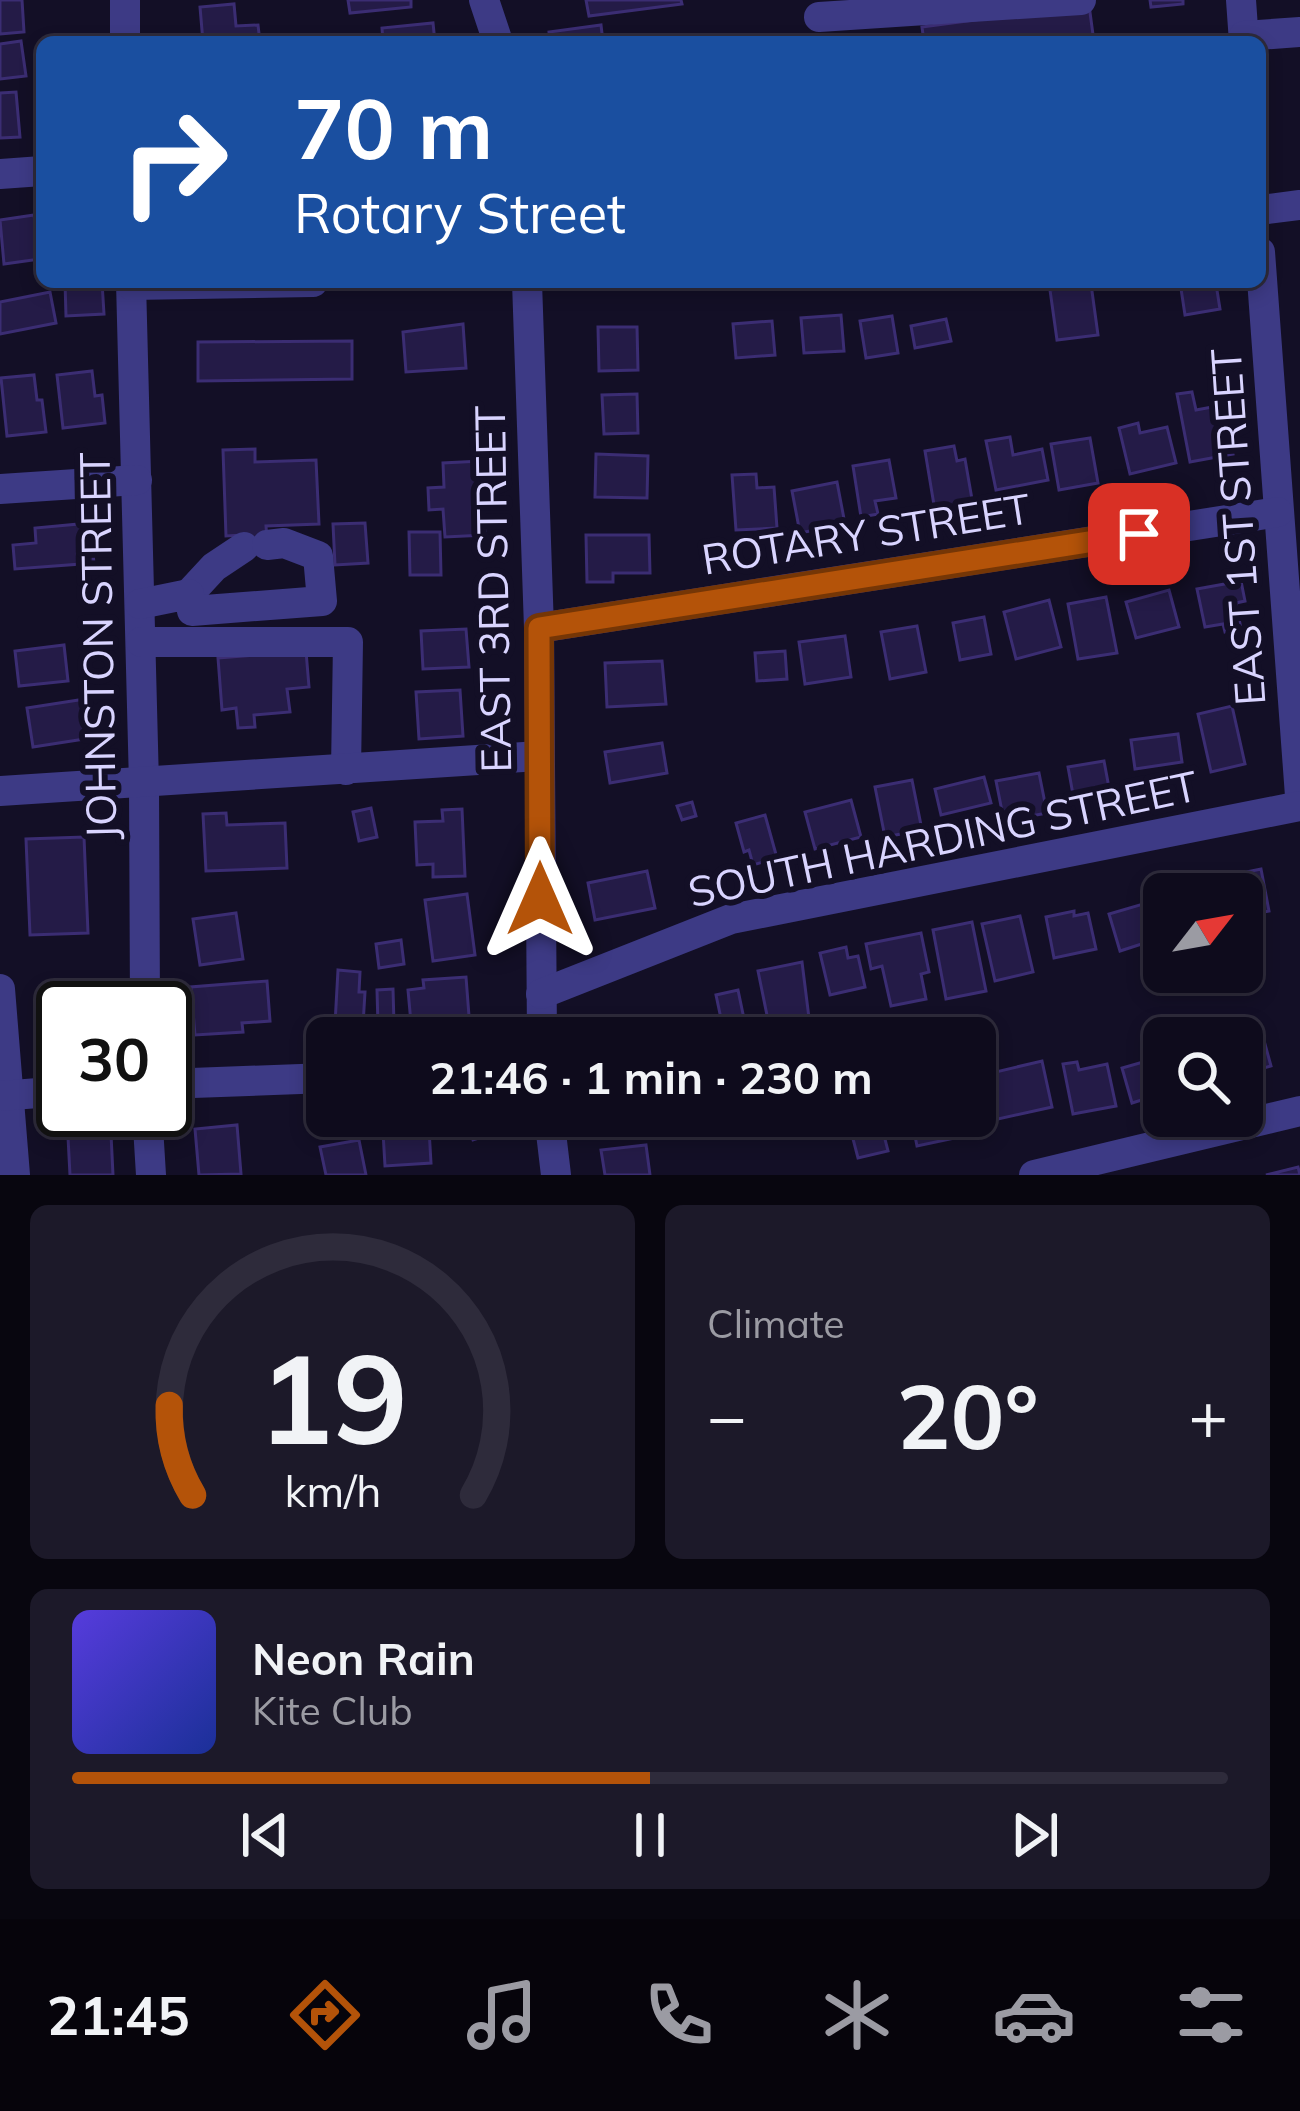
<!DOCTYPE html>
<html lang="en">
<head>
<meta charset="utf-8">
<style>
	:root { --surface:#0e0b1c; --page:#1c1929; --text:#f1f3f6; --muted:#9b9ba3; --line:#2e2b3b; --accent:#b45309 }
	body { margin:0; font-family:Mulish,sans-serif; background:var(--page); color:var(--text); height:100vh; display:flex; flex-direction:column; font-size:45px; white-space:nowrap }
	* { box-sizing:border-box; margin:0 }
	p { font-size:39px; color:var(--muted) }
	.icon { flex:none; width:66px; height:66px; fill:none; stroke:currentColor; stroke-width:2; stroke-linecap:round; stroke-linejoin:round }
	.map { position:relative; height:1175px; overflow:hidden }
	.drawer { display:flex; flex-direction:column; gap:30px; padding:30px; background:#08060f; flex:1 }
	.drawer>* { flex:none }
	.guide { position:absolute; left:36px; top:36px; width:1230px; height:252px; border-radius:18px; box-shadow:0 6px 18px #0003,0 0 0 3px var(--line); background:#1a4fa0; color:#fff; overflow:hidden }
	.needle { width:78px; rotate:59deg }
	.tools { position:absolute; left:1143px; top:873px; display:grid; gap:24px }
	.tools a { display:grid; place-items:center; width:120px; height:120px; border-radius:18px; background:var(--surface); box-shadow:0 6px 18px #0003,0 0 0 3px var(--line); font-size:60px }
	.speed { position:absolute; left:36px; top:981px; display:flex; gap:24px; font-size:60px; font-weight:700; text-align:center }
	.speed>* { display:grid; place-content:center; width:156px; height:156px; border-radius:50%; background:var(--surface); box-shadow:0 6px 18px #0003,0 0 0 3px var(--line); line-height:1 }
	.speed .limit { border:6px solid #111; border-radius:18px; background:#fff; color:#111 }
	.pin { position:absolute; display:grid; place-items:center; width:102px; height:102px; color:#fff; margin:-51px; border-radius:24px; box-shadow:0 6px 18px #0006 }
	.me { position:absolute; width:132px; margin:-66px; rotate:0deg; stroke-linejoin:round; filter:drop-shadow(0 0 9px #0008) }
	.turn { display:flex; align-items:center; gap:42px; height:252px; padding:0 60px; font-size:54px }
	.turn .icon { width:156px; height:156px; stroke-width:2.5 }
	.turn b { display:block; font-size:84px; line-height:102px }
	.big { font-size:90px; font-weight:700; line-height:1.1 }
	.drawer .widget { flex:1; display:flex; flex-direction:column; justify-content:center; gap:18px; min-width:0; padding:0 42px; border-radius:18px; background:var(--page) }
	.drawer .dial { align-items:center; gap:0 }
	.dial svg { height:312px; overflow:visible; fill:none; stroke:var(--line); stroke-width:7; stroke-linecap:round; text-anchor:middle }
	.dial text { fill:var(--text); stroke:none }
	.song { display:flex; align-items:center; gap:36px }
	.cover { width:144px; height:144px; border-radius:18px; background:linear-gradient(135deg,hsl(250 70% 55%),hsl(230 70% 35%)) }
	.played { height:12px; border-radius:6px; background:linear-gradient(90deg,var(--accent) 50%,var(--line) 50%) }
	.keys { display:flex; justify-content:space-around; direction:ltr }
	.heat { display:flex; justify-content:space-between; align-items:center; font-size:66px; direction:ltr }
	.drawer .tiles { flex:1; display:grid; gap:30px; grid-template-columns:1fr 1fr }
	.widget:last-child { grid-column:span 2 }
	.trip { position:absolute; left:306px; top:1017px; width:690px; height:120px; border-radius:18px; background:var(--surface); box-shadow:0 6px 18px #0003,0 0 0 3px var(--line); font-weight:700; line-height:120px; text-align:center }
	.menu { display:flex; height:192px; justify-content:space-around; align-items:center; background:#06040b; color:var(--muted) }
	.menu .icon { width:84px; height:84px }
	.menu .current { color:var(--accent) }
	.menu b { font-size:54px; color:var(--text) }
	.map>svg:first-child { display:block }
	.building { fill:#241b47; stroke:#3b2d73; stroke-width:3 }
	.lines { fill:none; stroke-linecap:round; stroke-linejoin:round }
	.minor { stroke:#3d3a85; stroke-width:30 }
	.route-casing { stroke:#753606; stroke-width:30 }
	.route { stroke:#b45309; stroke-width:21 }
	.labels { text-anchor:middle; stroke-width:12; stroke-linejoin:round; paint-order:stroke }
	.street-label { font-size:42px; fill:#d9d4ff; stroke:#130f26 }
</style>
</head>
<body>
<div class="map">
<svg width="1300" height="1175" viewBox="0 0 1300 1175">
	<rect width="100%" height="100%" fill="#130f26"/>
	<g class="building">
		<path d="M 0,0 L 22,0 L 24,32 L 0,34 Z"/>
		<path d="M 348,0 L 411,0 L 411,7 L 350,13 Z"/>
		<path d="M 586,0 L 681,0 L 682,4 L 589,16 Z"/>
		<path d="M 1150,0 L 1183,0 L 1183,4 L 1151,7 Z"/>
		<path d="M 234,4 L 236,26 L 258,25 L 260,42 L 203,42 L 200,7 Z"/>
		<path d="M 1089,5 L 1094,42 L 924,42 L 922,27 Z"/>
		<path d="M 433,23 L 435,42 L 383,42 L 382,28 Z"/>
		<path d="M 601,25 L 603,42 L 550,42 L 549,32 Z"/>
		<path d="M 21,41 L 26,76 L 0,79 L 0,44 Z"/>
		<path d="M 16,92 L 20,137 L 0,138 L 0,93 Z"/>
		<path d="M 34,215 L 40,259 L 4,264 L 0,220 Z"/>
		<path d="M 65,282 L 102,282 L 104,314 L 66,316 Z"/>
		<path d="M 1180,282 L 1224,282 L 1216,284 L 1220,309 L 1185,315 Z"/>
		<path d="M 1091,284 L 1098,335 L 1057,340 L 1050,290 Z"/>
		<path d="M 50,292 L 56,323 L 0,334 L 0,302 Z"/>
		<path d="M 841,315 L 844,351 L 804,353 L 801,318 Z"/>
		<path d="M 892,316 L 898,353 L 866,358 L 860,321 Z"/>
		<path d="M 946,319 L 951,341 L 915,348 L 911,326 Z"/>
		<path d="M 772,321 L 775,355 L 736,358 L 733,324 Z"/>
		<path d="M 463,324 L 466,368 L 406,372 L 403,332 Z"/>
		<path d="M 598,327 L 637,327 L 638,370 L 599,371 Z"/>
		<path d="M 352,341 L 352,379 L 198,381 L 198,342 Z"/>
		<path d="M 92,371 L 95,396 L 102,395 L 105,423 L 63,428 L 57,375 Z"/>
		<path d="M 34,375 L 37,400 L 42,400 L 46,432 L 7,436 L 1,378 Z"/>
		<path d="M 1192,392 L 1196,410 L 1223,405 L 1233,454 L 1190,462 L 1177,394 Z"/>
		<path d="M 637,394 L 638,433 L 604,434 L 602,395 Z"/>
		<path d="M 1138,423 L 1140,433 L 1167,427 L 1176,463 L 1130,474 L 1119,428 Z"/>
		<path d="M 1010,437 L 1013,455 L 1042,449 L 1048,480 L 996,490 L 986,441 Z"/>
		<path d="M 1090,438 L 1098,483 L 1059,490 L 1051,444 Z"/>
		<path d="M 954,446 L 957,461 L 965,459 L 973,505 L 935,511 L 925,451 Z"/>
		<path d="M 255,449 L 255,462 L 316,460 L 319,524 L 266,526 L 268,553 L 243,535 L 226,536 L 223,450 Z"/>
		<path d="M 596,454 L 648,456 L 647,498 L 595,497 Z"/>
		<path d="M 889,460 L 896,498 L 875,501 L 878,514 L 861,517 L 853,466 Z"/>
		<path d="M 481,461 L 485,535 L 445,537 L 443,509 L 429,510 L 428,488 L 444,487 L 443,463 Z"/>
		<path d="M 756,474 L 757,488 L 774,487 L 777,528 L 736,530 L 732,475 Z"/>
		<path d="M 837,482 L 845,524 L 800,533 L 792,491 Z"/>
		<path d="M 90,523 L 94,563 L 15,569 L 13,545 L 36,543 L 35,528 Z"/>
		<path d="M 365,523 L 368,563 L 335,565 L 333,524 Z"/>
		<path d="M 409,532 L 440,532 L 441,575 L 410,575 Z"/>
		<path d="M 586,535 L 649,535 L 650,573 L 613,573 L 613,582 L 587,582 Z"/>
		<path d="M 1241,581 L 1245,601 L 1236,603 L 1241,629 L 1225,632 L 1223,624 L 1205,627 L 1197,589 Z"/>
		<path d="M 1169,590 L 1179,627 L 1136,638 L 1126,602 Z"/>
		<path d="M 1106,597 L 1117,653 L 1078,659 L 1068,604 Z"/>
		<path d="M 1049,600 L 1061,647 L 1016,659 L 1004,612 Z"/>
		<path d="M 984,617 L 991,654 L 960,660 L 953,623 Z"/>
		<path d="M 917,626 L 926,672 L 890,679 L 881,632 Z"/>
		<path d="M 466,629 L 469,667 L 423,669 L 421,631 Z"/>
		<path d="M 845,636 L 851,677 L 805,684 L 799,642 Z"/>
		<path d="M 64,645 L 68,681 L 19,686 L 15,651 Z"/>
		<path d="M 306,651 L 309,687 L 287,689 L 290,712 L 254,715 L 255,727 L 238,728 L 236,708 L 222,710 L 218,658 Z"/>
		<path d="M 785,651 L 787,679 L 757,681 L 755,653 Z"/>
		<path d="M 662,661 L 666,704 L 607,707 L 605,663 Z"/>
		<path d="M 460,690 L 463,736 L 419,739 L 416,692 Z"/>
		<path d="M 85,699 L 91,738 L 33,747 L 27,708 Z"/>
		<path d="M 1232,706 L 1245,764 L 1211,772 L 1198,714 Z"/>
		<path d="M 1178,734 L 1182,762 L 1135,769 L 1131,740 Z"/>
		<path d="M 662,743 L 667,773 L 610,783 L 605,752 Z"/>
		<path d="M 1104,761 L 1110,793 L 1074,800 L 1068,767 Z"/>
		<path d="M 1039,773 L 1047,813 L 1004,821 L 996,781 Z"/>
		<path d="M 984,777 L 991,803 L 941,815 L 935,789 Z"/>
		<path d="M 912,780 L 922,830 L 885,837 L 875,787 Z"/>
		<path d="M 851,800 L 861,837 L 815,849 L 805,812 Z"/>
		<path d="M 692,802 L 696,816 L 682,820 L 677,806 Z"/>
		<path d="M 371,808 L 377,837 L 359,841 L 353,812 Z"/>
		<path d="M 462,809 L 465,876 L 433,877 L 433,864 L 417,865 L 415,822 L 443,821 L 442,810 Z"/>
		<path d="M 226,813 L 227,825 L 285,823 L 287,868 L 206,871 L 203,814 Z"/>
		<path d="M 765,815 L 777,858 L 753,865 L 749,850 L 744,852 L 736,823 Z"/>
		<path d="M 84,837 L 88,933 L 30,935 L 26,839 Z"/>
		<path d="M 1261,869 L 1269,911 L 1242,916 L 1242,894 L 1230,894 L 1227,876 Z"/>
		<path d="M 647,871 L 655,908 L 595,920 L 588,883 Z"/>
		<path d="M 1206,885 L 1208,894 L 1173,894 L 1173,893 Z"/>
		<path d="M 467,894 L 475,955 L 433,961 L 425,900 Z"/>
		<path d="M 1143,904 L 1154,940 L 1120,951 L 1109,914 Z"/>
		<path d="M 1074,911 L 1074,916 L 1088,913 L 1096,949 L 1054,958 L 1046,917 Z"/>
		<path d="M 236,913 L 243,959 L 200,965 L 193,919 Z"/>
		<path d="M 1020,916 L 1033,972 L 995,981 L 982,924 Z"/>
		<path d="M 972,922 L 986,991 L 946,999 L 933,930 Z"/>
		<path d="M 921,933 L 929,972 L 921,974 L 926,999 L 891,1006 L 882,966 L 871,969 L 866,944 Z"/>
		<path d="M 401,940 L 404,964 L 379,968 L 376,944 Z"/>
		<path d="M 846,947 L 848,958 L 858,956 L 865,987 L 830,995 L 820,953 Z"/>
		<path d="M 802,962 L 809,1018 L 769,1025 L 758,971 Z"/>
		<path d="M 338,970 L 360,972 L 359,992 L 365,992 L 363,1025 L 335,1024 Z"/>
		<path d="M 466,977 L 470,1029 L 412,1034 L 408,990 L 424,988 L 423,980 Z"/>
		<path d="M 267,981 L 270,1021 L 242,1023 L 243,1032 L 195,1035 L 191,987 Z"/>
		<path d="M 393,989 L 394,1024 L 378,1025 L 377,990 Z"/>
		<path d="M 738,990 L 748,1038 L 715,1038 L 713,1030 L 723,1028 L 716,995 Z"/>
		<path d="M 105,1002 L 105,1008 L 63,1008 L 63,1046 L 51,1047 L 47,1008 Z"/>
		<path d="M 1240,1022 L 1244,1038 L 1262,1033 L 1271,1066 L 1242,1074 L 1242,1038 L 1204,1038 L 1203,1031 Z"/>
		<path d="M 650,1026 L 651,1038 L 613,1038 L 612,1029 Z"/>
		<path d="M 1164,1056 L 1164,1093 L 1132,1103 L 1122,1068 Z"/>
		<path d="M 1042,1061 L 1052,1107 L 998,1119 L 987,1074 Z"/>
		<path d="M 1077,1062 L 1079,1070 L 1107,1064 L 1116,1106 L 1073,1114 L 1063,1064 Z"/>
		<path d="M 492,1116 L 498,1132 L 473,1140 L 467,1123 Z"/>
		<path d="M 847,1116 L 879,1116 L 888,1151 L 858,1158 Z"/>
		<path d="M 911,1116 L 967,1116 L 968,1120 L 975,1118 L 978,1133 L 917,1146 Z"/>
		<path d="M 237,1125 L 241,1174 L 199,1175 L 195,1129 Z"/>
		<path d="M 429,1129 L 431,1163 L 385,1166 L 383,1132 Z"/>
		<path d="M 111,1134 L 113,1175 L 70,1175 L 68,1137 Z"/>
		<path d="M 359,1140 L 366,1175 L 326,1175 L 320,1147 Z"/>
		<path d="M 646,1145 L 650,1175 L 605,1175 L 601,1150 Z"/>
		<path d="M 1298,1167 L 1300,1175 L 1266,1175 Z"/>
	</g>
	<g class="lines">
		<g class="minor">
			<path d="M 125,0 L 125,42"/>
			<path d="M 484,0 L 498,42"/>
			<path d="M 1241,0 L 1244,42"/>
			<path d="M 819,17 L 1081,0"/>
			<path d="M 1244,36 L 1300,32"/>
			<path d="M 0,174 L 42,171"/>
			<path d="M 1260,210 L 1300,205"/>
			<path d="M 1260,252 L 1300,796"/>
			<path d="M 131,282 L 144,784 L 145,1008"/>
			<path d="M 527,282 L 539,628 L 542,1038"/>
			<path d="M 131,285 L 313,282"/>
			<path d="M 0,489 L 137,480"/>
			<path d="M 189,594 L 214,567 L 244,547"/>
			<path d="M 140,604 L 189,594 L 192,611 L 322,601 L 318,556 L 284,543 L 267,545"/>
			<path d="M 539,628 L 1278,512"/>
			<path d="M 141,642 L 348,642 L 346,770"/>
			<path d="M 0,791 L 539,756"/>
			<path d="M 0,989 L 15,1175"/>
			<path d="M 541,994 L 731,919 L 1300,806"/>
			<path d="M 165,1084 L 327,1078"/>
			<path d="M 0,1096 L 63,1091"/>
			<path d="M 147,1110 L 151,1175"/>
			<path d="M 549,1116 L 556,1175"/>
			<path d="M 1034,1175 L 1300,1111"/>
		</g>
	</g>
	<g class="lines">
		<g class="route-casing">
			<path id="route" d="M 540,899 L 539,628 L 1139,534"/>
		</g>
		<use href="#route" class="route"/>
	</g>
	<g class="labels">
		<g class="street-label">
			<text transform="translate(1238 527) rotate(-94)" y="15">EAST 1ST STREET</text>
			<text transform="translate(866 534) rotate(-9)" y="15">ROTARY STREET</text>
			<text transform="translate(493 589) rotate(-91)" y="15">EAST 3RD STREET</text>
			<text transform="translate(98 646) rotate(-91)" y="15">JOHNSTON STREET</text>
			<text transform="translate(943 839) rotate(-12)" y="15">SOUTH HARDING STREET</text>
		</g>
	</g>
</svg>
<div class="tools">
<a><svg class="needle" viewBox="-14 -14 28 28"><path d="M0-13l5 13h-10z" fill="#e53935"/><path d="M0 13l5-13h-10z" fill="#9b9ba3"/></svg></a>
<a><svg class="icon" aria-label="search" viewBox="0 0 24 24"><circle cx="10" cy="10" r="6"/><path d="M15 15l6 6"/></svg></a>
</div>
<div class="speed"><div class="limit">30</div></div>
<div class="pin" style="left:1139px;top:534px;background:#d93025"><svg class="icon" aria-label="arrive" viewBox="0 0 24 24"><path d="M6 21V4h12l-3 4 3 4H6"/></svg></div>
<svg class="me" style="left:540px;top:899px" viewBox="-20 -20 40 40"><path d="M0-17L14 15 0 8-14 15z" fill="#b45309" stroke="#fff" stroke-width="4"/></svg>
<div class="trip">21:46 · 1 min · 230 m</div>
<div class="guide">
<div class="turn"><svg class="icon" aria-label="right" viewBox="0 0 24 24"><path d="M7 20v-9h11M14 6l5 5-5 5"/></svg><div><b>70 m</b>Rotary Street</div></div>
</div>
</div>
<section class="drawer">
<div class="tiles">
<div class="widget dial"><svg viewBox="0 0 100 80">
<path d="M14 69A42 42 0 1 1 86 69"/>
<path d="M14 69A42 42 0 0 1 8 46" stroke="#b45309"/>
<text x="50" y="56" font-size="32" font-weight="700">19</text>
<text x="50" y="72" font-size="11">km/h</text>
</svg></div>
<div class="widget"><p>Climate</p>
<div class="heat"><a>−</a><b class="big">20°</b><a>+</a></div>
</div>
<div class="widget">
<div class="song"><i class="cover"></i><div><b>Neon Rain</b><p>Kite Club</p></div></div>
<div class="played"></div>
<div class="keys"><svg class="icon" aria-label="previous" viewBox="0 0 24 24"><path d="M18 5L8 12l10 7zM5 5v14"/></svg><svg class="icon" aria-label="pause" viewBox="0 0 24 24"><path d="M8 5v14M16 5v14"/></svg><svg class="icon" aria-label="next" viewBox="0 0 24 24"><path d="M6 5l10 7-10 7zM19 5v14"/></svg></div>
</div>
</div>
</section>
<nav class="menu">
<b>21:45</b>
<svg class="icon current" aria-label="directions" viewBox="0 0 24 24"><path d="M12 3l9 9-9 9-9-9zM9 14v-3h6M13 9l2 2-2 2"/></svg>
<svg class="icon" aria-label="music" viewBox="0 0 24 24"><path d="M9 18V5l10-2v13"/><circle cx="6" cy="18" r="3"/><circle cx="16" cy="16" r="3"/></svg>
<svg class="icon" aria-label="phone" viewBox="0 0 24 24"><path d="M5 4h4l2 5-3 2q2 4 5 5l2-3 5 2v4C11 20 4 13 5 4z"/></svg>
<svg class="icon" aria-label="climate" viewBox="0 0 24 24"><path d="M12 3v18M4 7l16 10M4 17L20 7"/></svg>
<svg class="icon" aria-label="car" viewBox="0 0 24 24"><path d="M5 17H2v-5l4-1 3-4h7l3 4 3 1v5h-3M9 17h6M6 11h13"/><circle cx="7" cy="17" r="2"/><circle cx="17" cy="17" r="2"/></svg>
<svg class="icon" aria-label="filters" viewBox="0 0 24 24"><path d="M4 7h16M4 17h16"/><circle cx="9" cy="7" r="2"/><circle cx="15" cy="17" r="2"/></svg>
</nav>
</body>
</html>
